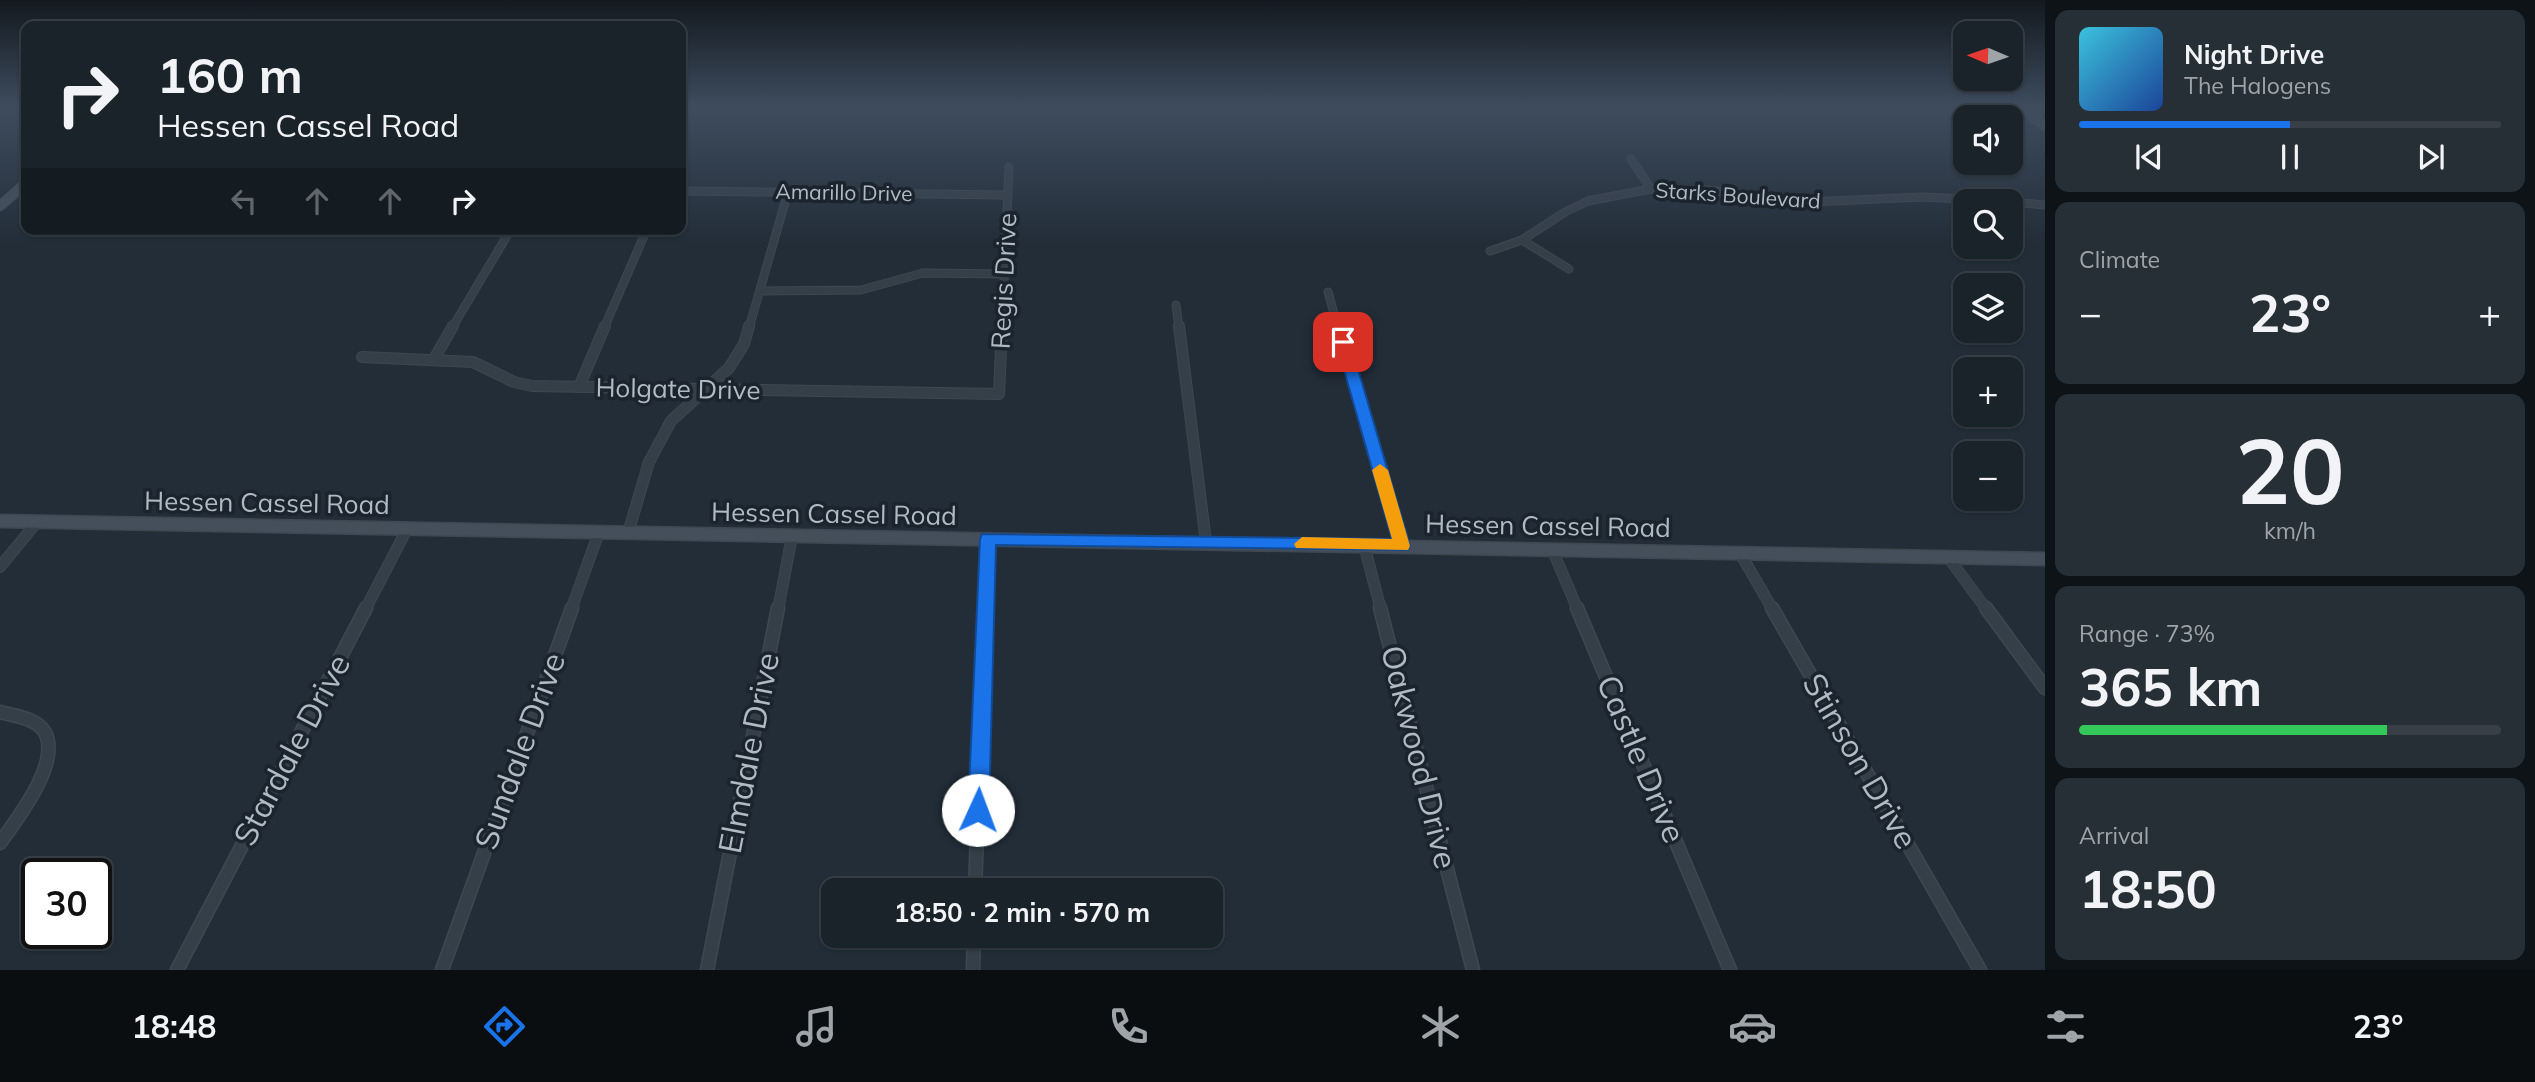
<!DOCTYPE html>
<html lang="en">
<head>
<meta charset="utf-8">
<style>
	:root { --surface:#1a222a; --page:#272f36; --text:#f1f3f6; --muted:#9fa4a8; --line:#383f47; --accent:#1a73e8 }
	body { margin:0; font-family:Mulish,sans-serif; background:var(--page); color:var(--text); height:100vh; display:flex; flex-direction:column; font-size:26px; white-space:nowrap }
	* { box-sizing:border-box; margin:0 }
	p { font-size:23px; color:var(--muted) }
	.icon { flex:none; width:38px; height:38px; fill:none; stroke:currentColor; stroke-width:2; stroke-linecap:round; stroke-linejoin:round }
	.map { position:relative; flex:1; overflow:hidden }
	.details { display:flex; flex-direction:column; gap:10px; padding:10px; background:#0e1317; width:490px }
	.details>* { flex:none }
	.hud { position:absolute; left:21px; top:21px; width:665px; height:214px; border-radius:14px; box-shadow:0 2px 5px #0004,0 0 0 2px var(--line); background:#1a222a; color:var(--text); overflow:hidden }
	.needle { width:46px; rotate:272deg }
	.buttons { position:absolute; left:1953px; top:21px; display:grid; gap:14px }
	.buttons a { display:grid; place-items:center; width:70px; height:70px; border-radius:14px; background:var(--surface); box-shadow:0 2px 5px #0004,0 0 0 2px var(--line); font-size:35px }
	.speed { position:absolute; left:21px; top:858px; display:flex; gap:14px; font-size:35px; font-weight:700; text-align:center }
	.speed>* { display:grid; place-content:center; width:91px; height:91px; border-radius:50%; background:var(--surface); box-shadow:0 2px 5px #0004,0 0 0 2px var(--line); line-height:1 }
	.speed .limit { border:4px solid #111; border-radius:10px; background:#fff; color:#111 }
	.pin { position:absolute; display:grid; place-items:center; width:60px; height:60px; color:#fff; margin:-30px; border-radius:14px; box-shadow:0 4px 10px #0006 }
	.me { position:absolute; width:77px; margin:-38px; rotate:2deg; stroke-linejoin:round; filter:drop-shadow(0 0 5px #0008) }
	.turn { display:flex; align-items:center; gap:24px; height:147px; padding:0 21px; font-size:32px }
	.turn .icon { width:91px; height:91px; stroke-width:2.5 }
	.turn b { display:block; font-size:49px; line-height:60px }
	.lanes { display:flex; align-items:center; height:66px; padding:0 21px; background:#0003; justify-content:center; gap:35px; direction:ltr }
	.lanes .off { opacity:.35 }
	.big { font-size:52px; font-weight:700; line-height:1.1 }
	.details .widget { flex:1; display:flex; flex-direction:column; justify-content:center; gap:10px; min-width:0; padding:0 24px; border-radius:14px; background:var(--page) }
	.details .dial { align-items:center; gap:0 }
	.dial b { font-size:91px; line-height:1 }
	.song { display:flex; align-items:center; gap:21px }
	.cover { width:84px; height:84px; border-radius:10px; background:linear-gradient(135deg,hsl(190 70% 55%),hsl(220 70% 35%)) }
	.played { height:7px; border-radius:4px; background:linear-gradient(90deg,var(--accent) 50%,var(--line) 50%) }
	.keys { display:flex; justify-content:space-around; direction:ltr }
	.heat { display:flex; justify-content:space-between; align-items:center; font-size:38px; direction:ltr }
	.charge { height:10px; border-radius:5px; background:linear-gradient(90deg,#34c759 73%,var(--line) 0) }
	.trip { position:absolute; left:821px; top:878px; width:402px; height:70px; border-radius:14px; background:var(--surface); box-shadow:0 2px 5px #0004,0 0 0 2px var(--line); font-weight:700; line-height:70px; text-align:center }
	.tab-bar { display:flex; height:112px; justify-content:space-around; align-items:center; background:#0a0e11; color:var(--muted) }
	.tab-bar .icon { width:49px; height:49px }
	.tab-bar .current { color:var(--accent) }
	.tab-bar b { font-size:32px; color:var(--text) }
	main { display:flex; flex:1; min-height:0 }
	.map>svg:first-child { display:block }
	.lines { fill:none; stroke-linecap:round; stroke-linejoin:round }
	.minor-far2-casing { stroke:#3f4851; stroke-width:9 }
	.minor-far1-casing { stroke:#3f4851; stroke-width:12 }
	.minor-casing { stroke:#3f4851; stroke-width:15 }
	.secondary-far1-casing { stroke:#3f4851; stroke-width:11 }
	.secondary-casing { stroke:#3f4851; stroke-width:15 }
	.minor-far2 { stroke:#353f48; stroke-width:7 }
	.minor-far1 { stroke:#353f48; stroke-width:10 }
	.minor { stroke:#353f48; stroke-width:12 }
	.secondary-far1 { stroke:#444f5b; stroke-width:10 }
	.secondary { stroke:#444f5b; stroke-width:12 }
	.route { fill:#1a73e8; stroke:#114b97; stroke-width:2 }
	.slow { fill:#f59e0b }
	.labels { text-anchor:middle; stroke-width:7; stroke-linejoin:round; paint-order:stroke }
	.far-street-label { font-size:21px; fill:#b0bac4; stroke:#1b242d }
	.street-label { font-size:26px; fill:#b0bac4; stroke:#1b242d }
	.near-street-label { font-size:32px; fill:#b0bac4; stroke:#1b242d }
</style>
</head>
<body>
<main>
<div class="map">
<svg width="2045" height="970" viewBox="0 0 2045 970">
	<rect width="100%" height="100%" fill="#222d38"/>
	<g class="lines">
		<g class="minor-far2-casing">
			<g id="minor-far2">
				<path d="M 1631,159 L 1651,189"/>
				<path d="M 681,191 L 1008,195"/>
				<path d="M 2011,202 L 2045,205"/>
				<path d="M 1522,240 L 1569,269"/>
				<path d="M 1490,251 L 1522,240 L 1565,212 L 1588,201 L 1651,189 L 1706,190 L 1809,202 L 1923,197 L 1999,201"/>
				<path d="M 760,291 L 861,290 L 923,273 L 1005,274"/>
				<path d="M 1328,292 L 1338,328"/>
				<path d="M 1176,305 L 1179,328"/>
				<path d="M 452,328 L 511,229"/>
				<path d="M 604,328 L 647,229"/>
				<path d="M 749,328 L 788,192"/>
				<path d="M 1002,328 L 1009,167"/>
			</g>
		</g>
		<g class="minor-far1-casing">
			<g id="minor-far1">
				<path d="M 1179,326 L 1206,542"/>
				<path d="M 1338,326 L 1402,546"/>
				<path d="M 362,357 L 473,362 L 514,382 L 532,386 L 999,394 L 1002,326"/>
				<path d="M 434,359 L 453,326"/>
				<path d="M 579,387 L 605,326"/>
				<path d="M 628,533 L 649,462 L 671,421 L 729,368 L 744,344 L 749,326"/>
				<path d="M 1364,545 L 1381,610"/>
				<path d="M 1552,549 L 1578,610"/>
				<path d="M 1740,553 L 1773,610"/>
				<path d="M 1948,557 L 1987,610"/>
				<path d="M 0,567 L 38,521"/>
				<path d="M 365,610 L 407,529"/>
				<path d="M 571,610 L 599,532"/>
				<path d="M 778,610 L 792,536"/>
				<path d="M 985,610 L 988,539"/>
			</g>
		</g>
		<g class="minor-casing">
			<g id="minor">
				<path d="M 1380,608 L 1473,970"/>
				<path d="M 1577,608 L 1730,970"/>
				<path d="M 1772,608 L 1980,970"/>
				<path d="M 1986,608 L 2045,688"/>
				<path d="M 0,712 C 15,716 35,718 44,731 C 63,761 17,819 0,843"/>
				<path d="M 975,891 L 985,608"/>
				<path d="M 177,970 L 366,608"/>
				<path d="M 442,970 L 572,608"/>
				<path d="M 707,970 L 778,608"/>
				<path d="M 973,970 L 974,936"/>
			</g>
		</g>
		<g class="secondary-far1-casing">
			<g id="secondary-far1">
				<path d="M 2022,108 L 2045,126"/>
				<path d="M 0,206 L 26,183"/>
			</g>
		</g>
		<g class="secondary-casing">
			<path id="secondary" d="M 0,521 L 2045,559"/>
		</g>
		<use href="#minor-far2" class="minor-far2"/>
		<use href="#minor-far1" class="minor-far1"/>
		<use href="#minor" class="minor"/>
		<use href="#secondary-far1" class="secondary-far1"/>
		<use href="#secondary" class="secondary"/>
	</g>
	<linearGradient id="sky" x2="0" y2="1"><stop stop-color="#13191f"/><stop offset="0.44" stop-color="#3e4c5e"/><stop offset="1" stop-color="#3e4c5e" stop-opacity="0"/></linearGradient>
	<rect width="2045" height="243" fill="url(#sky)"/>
	<path class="route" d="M 1343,338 L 1350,342 L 1410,546 L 1408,550 L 996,545 L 989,810 L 986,816 L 978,819 L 971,816 L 968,810 L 980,539 L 982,534 L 1392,539 L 1336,342 Z"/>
	<path class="slow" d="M 1380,464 L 1388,470 L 1410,546 L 1408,550 L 1296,548 L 1294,544 L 1302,537 L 1392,539 L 1372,470 Z"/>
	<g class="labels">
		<g class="far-street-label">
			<text transform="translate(844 193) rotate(1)" y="7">Amarillo Drive</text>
			<text transform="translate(1738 196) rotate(4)" y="7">Starks Boulevard</text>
		</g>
		<g class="street-label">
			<text transform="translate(1004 281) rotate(-87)" y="9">Regis Drive</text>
			<text transform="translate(678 389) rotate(1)" y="9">Holgate Drive</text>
			<text transform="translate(267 503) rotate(1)" y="9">Hessen Cassel Road</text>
			<text transform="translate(834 514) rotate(1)" y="9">Hessen Cassel Road</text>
			<text transform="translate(1548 526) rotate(1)" y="9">Hessen Cassel Road</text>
		</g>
		<g class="near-street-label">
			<text transform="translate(292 750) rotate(-62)" y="11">Stardale Drive</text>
			<text transform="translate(520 751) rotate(-70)" y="11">Sundale Drive</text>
			<text transform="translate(749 753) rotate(-79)" y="11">Elmdale Drive</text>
			<text transform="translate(1419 757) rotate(76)" y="11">Oakwood Drive</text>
			<text transform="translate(1641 759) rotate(67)" y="11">Castle Drive</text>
			<text transform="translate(1860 761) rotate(60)" y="11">Stinson Drive</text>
		</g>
	</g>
</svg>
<div class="buttons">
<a><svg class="needle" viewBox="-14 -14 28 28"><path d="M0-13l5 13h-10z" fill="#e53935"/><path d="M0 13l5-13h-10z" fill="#9fa4a8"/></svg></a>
<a><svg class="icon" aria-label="sound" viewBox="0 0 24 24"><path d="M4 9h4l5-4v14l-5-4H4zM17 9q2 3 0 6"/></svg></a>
<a><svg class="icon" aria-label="search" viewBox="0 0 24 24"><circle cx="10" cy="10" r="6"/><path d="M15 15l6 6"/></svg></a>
<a><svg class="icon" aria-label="layers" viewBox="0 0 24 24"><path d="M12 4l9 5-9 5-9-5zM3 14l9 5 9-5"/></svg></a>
<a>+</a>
<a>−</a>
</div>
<div class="speed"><div class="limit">30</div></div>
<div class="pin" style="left:1343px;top:342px;background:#d93025"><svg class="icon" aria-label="arrive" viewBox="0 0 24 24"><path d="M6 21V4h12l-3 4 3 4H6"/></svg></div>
<svg class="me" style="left:978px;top:810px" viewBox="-20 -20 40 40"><circle r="19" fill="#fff"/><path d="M0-13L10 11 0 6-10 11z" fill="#1a73e8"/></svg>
<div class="trip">18:50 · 2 min · 570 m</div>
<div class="hud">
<div class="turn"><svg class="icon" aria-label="right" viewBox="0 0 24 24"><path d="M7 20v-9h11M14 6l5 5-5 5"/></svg><div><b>160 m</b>Hessen Cassel Road</div></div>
<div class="lanes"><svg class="icon off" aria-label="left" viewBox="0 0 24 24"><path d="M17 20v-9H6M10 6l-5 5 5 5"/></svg><svg class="icon off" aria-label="ahead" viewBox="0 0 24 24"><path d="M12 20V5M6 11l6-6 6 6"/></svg><svg class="icon off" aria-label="ahead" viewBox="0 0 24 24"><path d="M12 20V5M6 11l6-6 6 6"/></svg><svg class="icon" aria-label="right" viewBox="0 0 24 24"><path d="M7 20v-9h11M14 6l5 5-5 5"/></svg></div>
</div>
</div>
<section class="details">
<div class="widget">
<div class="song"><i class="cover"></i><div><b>Night Drive</b><p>The Halogens</p></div></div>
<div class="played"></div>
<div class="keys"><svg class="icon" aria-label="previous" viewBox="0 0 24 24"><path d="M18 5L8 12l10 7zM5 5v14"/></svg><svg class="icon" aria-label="pause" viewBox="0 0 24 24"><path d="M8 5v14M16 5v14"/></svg><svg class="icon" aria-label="next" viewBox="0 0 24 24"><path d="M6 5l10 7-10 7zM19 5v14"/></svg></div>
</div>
<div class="widget"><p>Climate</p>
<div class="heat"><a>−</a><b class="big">23°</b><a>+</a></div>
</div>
<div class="widget dial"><b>20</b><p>km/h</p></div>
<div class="widget"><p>Range · 73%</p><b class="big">365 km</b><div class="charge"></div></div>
<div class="widget"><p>Arrival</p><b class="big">18:50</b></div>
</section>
</main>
<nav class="tab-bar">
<b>18:48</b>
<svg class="icon current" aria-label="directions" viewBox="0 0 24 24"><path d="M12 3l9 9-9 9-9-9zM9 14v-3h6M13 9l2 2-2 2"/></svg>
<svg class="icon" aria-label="music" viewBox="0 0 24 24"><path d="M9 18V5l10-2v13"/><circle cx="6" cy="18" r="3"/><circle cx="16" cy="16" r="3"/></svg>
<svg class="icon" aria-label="phone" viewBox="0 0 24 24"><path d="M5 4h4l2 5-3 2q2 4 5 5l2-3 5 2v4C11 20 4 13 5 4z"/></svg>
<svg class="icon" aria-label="climate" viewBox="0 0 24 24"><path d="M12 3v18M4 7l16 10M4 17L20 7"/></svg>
<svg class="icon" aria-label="car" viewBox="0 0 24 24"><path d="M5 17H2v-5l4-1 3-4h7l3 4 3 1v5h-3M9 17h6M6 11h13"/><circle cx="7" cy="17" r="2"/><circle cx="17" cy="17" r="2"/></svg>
<svg class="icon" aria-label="filters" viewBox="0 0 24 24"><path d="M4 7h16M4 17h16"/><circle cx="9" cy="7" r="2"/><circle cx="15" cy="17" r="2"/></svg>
<b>23°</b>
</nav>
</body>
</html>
